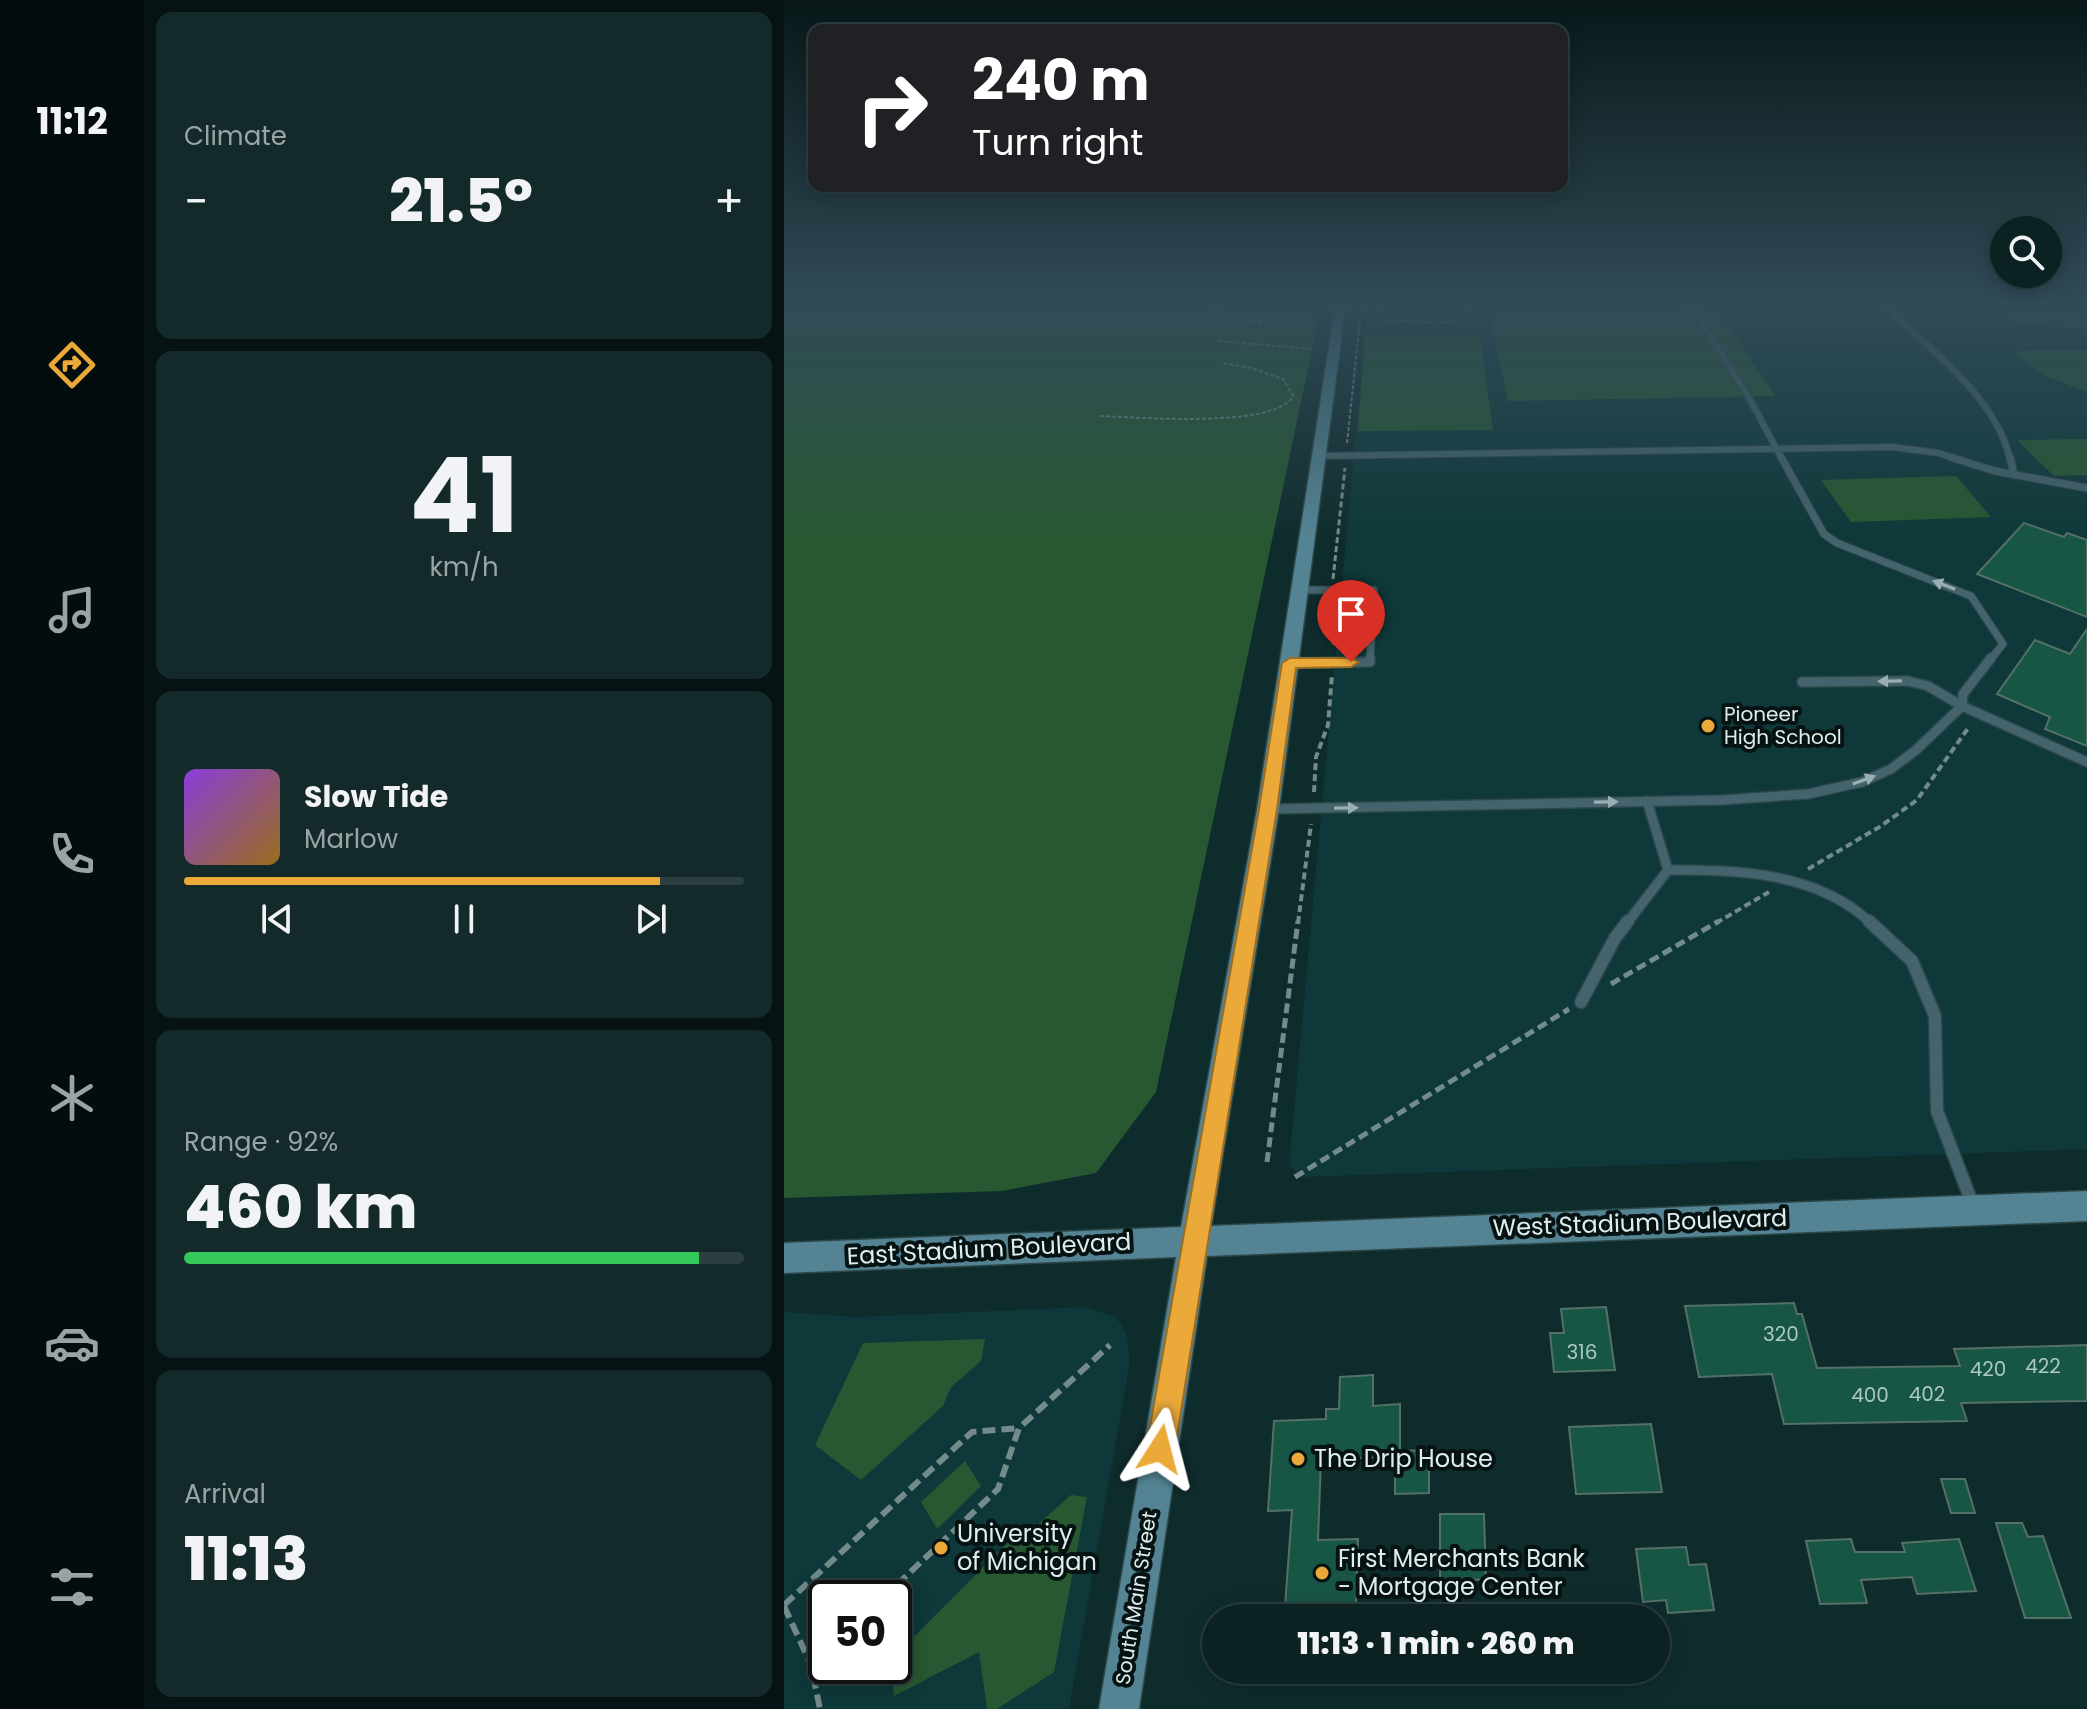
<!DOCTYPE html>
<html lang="en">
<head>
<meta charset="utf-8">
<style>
	:root { --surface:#0b2122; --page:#14292a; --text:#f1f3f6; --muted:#9aa3a5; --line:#2b3e40; --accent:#eba93a }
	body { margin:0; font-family:Poppins,sans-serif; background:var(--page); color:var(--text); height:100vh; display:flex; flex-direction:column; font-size:30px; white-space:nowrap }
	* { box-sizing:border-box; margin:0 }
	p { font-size:26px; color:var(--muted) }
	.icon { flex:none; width:44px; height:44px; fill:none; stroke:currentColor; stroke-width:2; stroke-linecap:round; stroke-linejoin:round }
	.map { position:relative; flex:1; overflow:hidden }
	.side { display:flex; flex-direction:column; gap:12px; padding:12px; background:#061213; width:640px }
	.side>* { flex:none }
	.hud { position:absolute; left:24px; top:24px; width:760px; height:168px; border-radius:16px; box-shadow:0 4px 20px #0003,0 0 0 2px var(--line); background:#202124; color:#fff; overflow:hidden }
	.tools { position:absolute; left:1206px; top:216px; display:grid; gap:16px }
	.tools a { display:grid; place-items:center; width:72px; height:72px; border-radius:50%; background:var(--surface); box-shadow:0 4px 20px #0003,0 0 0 2px var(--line); font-size:40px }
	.speed { position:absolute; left:24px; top:1580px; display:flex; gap:16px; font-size:40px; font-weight:700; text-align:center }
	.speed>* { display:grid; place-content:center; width:104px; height:104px; border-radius:50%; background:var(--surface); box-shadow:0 4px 20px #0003,0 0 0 2px var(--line); line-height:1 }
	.speed .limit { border:4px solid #111; border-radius:12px; background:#fff; color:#111 }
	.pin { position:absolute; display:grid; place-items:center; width:68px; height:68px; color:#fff; margin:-82px -34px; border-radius:50% 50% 50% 0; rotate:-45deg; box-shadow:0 0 8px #0007 }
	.pin .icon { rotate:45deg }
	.me { position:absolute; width:88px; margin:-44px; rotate:9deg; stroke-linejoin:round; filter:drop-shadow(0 0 6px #0008) }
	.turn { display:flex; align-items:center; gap:28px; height:168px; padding:0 32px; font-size:36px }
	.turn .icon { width:104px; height:104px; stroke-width:2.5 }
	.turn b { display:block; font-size:56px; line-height:68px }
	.big { font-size:60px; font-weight:800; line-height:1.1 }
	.side .tile { flex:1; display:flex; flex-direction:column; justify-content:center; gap:12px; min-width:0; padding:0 28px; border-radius:16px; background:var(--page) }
	.side .dial { align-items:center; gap:0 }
	.dial b { font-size:104px; line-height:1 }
	.song { display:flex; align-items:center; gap:24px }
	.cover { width:96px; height:96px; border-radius:12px; background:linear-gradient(135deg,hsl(270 70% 55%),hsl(40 70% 35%)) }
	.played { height:8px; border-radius:4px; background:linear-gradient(90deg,var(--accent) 85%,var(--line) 85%) }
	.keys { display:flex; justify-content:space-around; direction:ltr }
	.heat { display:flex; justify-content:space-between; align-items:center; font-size:44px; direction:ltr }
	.charge { height:12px; border-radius:6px; background:linear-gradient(90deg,#34c759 92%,var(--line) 0) }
	.trip { position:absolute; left:418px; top:1604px; width:468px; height:80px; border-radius:40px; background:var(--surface); box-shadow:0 4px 20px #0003,0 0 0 2px var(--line); font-weight:800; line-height:80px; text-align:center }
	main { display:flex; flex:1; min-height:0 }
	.tab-bar { display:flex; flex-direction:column; width:144px; justify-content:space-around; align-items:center; background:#040d0e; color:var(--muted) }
	.tab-bar .icon { width:56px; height:56px }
	.tab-bar .active { color:var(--accent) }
	.tab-bar b { font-size:36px; color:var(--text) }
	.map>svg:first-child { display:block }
	.built { fill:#0e3839; fill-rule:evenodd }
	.green { fill:#275831 }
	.building { fill:#175545; stroke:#557067; stroke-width:2 }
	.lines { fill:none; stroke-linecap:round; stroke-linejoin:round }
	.service-far3-casing { stroke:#2c4748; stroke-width:8 }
	.service-far2-casing { stroke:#2c4748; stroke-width:9 }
	.service-far1-casing { stroke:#2c4748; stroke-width:12 }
	.service-casing { stroke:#2c4748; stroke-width:15 }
	.secondary-casing { stroke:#2c4748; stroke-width:3 }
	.path-far4 { stroke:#748b8b; stroke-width:2; stroke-dasharray:4 2; stroke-linecap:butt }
	.path-far3 { stroke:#748b8b; stroke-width:3; stroke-dasharray:6 3; stroke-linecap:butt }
	.path-far2 { stroke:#748b8b; stroke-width:4; stroke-dasharray:7 4; stroke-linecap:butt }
	.path-far1 { stroke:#748b8b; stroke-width:5; stroke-dasharray:10 5; stroke-linecap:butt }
	.path { stroke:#748b8b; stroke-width:6; stroke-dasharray:13 6; stroke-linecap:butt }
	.service-far3 { stroke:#45636c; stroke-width:6 }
	.service-far2 { stroke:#45636c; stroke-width:7 }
	.service-far1 { stroke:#45636c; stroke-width:9 }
	.service { stroke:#45636c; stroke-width:12 }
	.secondary { fill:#548494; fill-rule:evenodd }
	.oneway { fill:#99afb4 }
	.route { fill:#eba93a; stroke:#996e26; stroke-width:2 }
	.poi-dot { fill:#eba93a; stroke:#071212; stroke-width:3 }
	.labels { text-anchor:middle; stroke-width:8; stroke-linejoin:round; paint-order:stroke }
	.poi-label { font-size:20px; fill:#deeeee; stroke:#071212; text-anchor:start }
	.near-number-label { font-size:20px; fill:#acc8c4 }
	.street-label { font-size:20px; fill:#deeeee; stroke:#071212 }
	.near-street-label { font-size:24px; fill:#deeeee; stroke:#071212 }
	.near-poi-label { font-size:24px; fill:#deeeee; stroke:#071212; text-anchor:start }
</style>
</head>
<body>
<main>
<nav class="tab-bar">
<b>11:12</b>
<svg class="icon active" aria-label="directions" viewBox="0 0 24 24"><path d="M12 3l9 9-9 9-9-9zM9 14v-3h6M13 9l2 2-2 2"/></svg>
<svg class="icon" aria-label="music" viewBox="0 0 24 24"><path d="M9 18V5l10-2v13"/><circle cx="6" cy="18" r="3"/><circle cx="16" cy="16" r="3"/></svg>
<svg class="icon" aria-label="phone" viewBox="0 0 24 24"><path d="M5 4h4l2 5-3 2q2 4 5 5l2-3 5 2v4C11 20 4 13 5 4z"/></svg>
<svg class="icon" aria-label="climate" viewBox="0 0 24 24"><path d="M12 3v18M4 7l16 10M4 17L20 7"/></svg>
<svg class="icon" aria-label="car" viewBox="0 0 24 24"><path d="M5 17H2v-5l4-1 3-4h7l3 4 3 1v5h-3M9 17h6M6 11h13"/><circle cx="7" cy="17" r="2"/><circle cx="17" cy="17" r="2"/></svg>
<svg class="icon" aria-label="filters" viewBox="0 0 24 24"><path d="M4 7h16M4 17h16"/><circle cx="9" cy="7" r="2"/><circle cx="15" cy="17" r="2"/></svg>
</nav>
<section class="side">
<div class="tile"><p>Climate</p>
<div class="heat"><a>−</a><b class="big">21.5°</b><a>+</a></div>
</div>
<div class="tile dial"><b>41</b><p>km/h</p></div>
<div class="tile">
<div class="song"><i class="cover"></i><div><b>Slow Tide</b><p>Marlow</p></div></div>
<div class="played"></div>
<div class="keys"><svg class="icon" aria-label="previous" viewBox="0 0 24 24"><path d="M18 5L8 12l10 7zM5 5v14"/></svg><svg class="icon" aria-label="pause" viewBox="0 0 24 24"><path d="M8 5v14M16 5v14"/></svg><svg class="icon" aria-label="next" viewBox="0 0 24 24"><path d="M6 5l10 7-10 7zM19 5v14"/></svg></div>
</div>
<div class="tile"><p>Range · 92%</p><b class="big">460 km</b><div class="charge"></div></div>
<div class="tile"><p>Arrival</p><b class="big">11:13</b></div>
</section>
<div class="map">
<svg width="1303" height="1709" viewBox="0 0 1303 1709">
	<rect width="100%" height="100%" fill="#0f2c2d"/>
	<g class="built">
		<path d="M 584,302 L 1303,302 L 1303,1149 L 518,1177 L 505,1166 Z"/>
		<path d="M 301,1307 L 330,1316 L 337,1324 L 343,1336 L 346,1361 L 285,1709 L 0,1709 L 0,1312 L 73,1317 ZM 42,1598 L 110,1598 L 110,1666 L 42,1666 Z"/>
	</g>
	<g class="green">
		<path d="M 0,302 L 538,302 L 372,1092 L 312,1173 L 218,1191 L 0,1198 Z"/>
		<path d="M 928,302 L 992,396 L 724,401 L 703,303 Z"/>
		<path d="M 1161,302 L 1297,302 L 1303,307 L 1303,328 C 1253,328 1208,319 1161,302 Z"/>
		<path d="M 696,335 L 709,430 L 574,431 L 581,336 Z"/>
		<path d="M 1303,350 L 1303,392 L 1262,376 L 1228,351 Z"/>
		<path d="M 1303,439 L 1303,475 L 1270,476 L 1233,440 Z"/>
		<path d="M 1172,476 L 1207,517 L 1067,522 L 1037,480 Z"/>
		<path d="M 201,1339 L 197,1361 L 167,1387 L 159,1406 L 77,1480 L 31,1445 L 79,1343 Z"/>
		<path d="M 181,1461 L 197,1486 L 153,1529 L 137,1502 Z"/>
		<path d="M 287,1495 L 303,1497 L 270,1672 L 213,1709 L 203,1709 L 195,1652 L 110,1696 L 107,1666 L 110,1666 L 110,1657 L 233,1533 L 245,1532 Z"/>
	</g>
	<g class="building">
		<path d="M 1240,523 L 1280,537 L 1283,533 L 1303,540 L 1303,617 L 1193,574 Z"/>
		<path d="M 1303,629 L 1303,746 L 1261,729 L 1266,717 L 1213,694 L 1251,640 L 1286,654 Z"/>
		<path d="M 1010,1303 L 1013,1314 L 1018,1314 L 1033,1368 L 1176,1366 L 1170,1349 L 1303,1345 L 1303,1401 L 1177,1403 L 1183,1421 L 1000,1424 L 988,1374 L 915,1377 L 901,1306 Z"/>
		<path d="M 822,1307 L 831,1370 L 770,1372 L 766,1333 L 780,1333 L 777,1309 Z"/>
		<path d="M 589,1375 L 589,1406 L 616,1404 L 616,1451 L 645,1450 L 645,1493 L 611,1494 L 611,1457 L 537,1459 L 534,1540 L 574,1539 L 572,1605 L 501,1607 L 508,1510 L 484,1511 L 490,1421 L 542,1419 L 542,1409 L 555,1409 L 556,1377 Z"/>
		<path d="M 867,1424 L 878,1492 L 792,1494 L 785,1427 Z"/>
		<path d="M 1157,1479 L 1181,1479 L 1191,1513 L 1167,1513 Z"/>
		<path d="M 656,1514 L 700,1514 L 702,1580 L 656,1579 Z"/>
		<path d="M 1212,1523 L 1238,1523 L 1244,1537 L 1259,1536 L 1287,1618 L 1241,1618 Z"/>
		<path d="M 1067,1539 L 1071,1552 L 1121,1552 L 1118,1543 L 1175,1539 L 1192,1591 L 1133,1594 L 1128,1577 L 1077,1580 L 1083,1603 L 1036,1604 L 1022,1541 Z"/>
		<path d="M 902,1547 L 905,1565 L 922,1564 L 930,1610 L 884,1613 L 882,1600 L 859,1602 L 852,1549 Z"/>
	</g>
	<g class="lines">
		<g class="service-far3-casing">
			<g id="service-far3">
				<path d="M 898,302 L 906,304 L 964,396 L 998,459"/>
				<path d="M 1097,302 C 1142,347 1211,394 1226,459"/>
				<path d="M 535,456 L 1108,447 L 1155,453 L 1172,459"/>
			</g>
		</g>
		<g class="service-far2-casing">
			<g id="service-far2">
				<path d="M 997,457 L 1040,534 L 1053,543 L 1187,596 L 1219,644 L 1206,660"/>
				<path d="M 1166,457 L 1211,471 L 1303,488"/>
				<path d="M 1226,457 L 1230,475"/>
				<path d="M 516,590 L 590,590 L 586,660"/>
			</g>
		</g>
		<g class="service-far1-casing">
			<g id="service-far1">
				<path d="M 506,663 L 586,662 L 586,658"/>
				<path d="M 1018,682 L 1124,681 L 1144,686 L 1178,706 L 1303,762"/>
				<path d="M 484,809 L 938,800 L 1024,794 L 1078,782 L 1107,769 L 1132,750 L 1178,706 L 1179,694 L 1207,658"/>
				<path d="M 884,870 C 955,870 1033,872 1087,923"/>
				<path d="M 843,923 L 884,870 L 863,801"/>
			</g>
		</g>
		<g class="service-casing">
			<g id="service">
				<path d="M 1085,921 L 1128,961 L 1151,1016 L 1153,1111 L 1190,1208"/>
				<path d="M 797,1002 L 831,938 L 844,921"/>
			</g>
		</g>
		<g class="secondary-casing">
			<path id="secondary" d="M 552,302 L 562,302 L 495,809 L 427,1226 L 1303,1191 L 1303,1221 L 423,1256 L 355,1709 L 315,1709 L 392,1257 L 0,1273 L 0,1243 L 397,1227 L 473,809 Z"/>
		</g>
		<g class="path-far4">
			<path d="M 425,302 L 441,316 L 467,322"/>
			<path d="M 591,302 L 598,320 L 660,323 L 688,316 L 685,302"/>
			<path d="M 430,309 L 436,302"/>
			<path d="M 488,319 L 491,321 L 488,324 L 467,322 Z"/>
			<path d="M 434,341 L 530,349"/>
			<path d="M 316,416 C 352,417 492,429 509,396 L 499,379 L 467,368 L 437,363"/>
			<path d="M 563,443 L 578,302"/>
		</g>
		<g class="path-far3">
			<path d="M 549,579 L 561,468"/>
			<path d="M 548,603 L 550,646"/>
		</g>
		<g class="path-far2">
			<path d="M 530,792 L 532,757 L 544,725 L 548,675"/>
			<path d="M 1024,869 L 1097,826 L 1133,800 L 1185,727"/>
			<path d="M 514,923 L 527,824"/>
			<path d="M 932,923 L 985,892"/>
		</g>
		<g class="path-far1">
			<path d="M 827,984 L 935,921"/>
			<path d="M 483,1162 L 514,921"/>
			<path d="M 511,1177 L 785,1009"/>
		</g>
		<g class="path">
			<path d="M 99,1598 L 214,1489 L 235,1428 L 326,1345"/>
			<path d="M 0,1605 L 188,1432 L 235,1428"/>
			<path d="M 0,1606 L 27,1665 L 36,1709"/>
			<path d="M 27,1665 L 42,1651"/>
		</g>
		<use href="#service-far3" class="service-far3"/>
		<use href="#service-far2" class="service-far2"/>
		<use href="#service-far1" class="service-far1"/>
		<use href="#service" class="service"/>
		<use href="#secondary" class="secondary"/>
	</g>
	<defs><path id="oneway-solid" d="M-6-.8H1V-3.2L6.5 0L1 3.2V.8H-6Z" transform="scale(2)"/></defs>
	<g class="oneway">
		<use href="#oneway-solid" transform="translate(1160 585) rotate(-159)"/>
		<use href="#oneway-solid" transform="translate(1106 681) rotate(179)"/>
		<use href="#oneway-solid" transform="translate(1080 780) rotate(-20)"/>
		<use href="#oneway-solid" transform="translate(822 802) rotate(-1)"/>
		<use href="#oneway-solid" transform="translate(562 808) rotate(-1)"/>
	</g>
	<linearGradient id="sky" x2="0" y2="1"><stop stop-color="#081819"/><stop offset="0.56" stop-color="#314b57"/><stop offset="1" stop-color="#314b57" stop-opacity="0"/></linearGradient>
	<rect width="1303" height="542" fill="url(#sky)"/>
	<path class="route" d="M 506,658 L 567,658 L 575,662 L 567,667 L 512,668 L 493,809 L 391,1449 L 386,1459 L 376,1463 L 366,1459 L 362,1449 L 475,809 L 498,663 Z"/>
	<g class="poi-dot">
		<circle cx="924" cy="726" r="8"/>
		<circle cx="514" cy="1459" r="8"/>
		<circle cx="157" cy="1548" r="8"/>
		<circle cx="538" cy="1573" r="8"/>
	</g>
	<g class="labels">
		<g class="poi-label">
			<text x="940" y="721">Pioneer<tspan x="940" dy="23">High School</tspan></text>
		</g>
		<g class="near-number-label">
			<text x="997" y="1341">320</text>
			<text x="798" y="1359">316</text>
			<text x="1259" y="1373">422</text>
			<text x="1204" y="1376">420</text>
			<text x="1143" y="1401">402</text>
			<text x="1086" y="1402">400</text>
		</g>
		<g class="street-label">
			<text transform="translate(352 1598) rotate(-81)" y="7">South Main Street</text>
		</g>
		<g class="near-street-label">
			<text transform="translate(856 1223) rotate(-2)" y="8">West Stadium Boulevard</text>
			<text transform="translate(205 1249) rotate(-3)" y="8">East Stadium Boulevard</text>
		</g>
		<g class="near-poi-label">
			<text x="530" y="1467">The Drip House</text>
			<text x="173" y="1542">University<tspan x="173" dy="28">of Michigan</tspan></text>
			<text x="554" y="1567">First Merchants Bank<tspan x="554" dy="28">- Mortgage Center</tspan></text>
		</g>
	</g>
</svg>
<div class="tools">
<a><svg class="icon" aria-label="search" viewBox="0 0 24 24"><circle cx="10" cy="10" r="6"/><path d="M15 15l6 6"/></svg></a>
</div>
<div class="speed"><div class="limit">50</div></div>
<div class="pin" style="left:567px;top:662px;background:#d93025"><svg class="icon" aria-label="arrive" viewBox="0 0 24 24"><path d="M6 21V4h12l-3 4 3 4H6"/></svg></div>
<svg class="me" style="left:376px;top:1449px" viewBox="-20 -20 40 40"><path d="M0-17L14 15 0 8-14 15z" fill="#eba93a" stroke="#fff" stroke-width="4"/></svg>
<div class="trip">11:13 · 1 min · 260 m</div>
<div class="hud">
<div class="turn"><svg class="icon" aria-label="right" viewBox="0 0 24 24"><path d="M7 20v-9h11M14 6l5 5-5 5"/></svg><div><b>240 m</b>Turn right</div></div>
</div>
</div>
</main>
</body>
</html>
